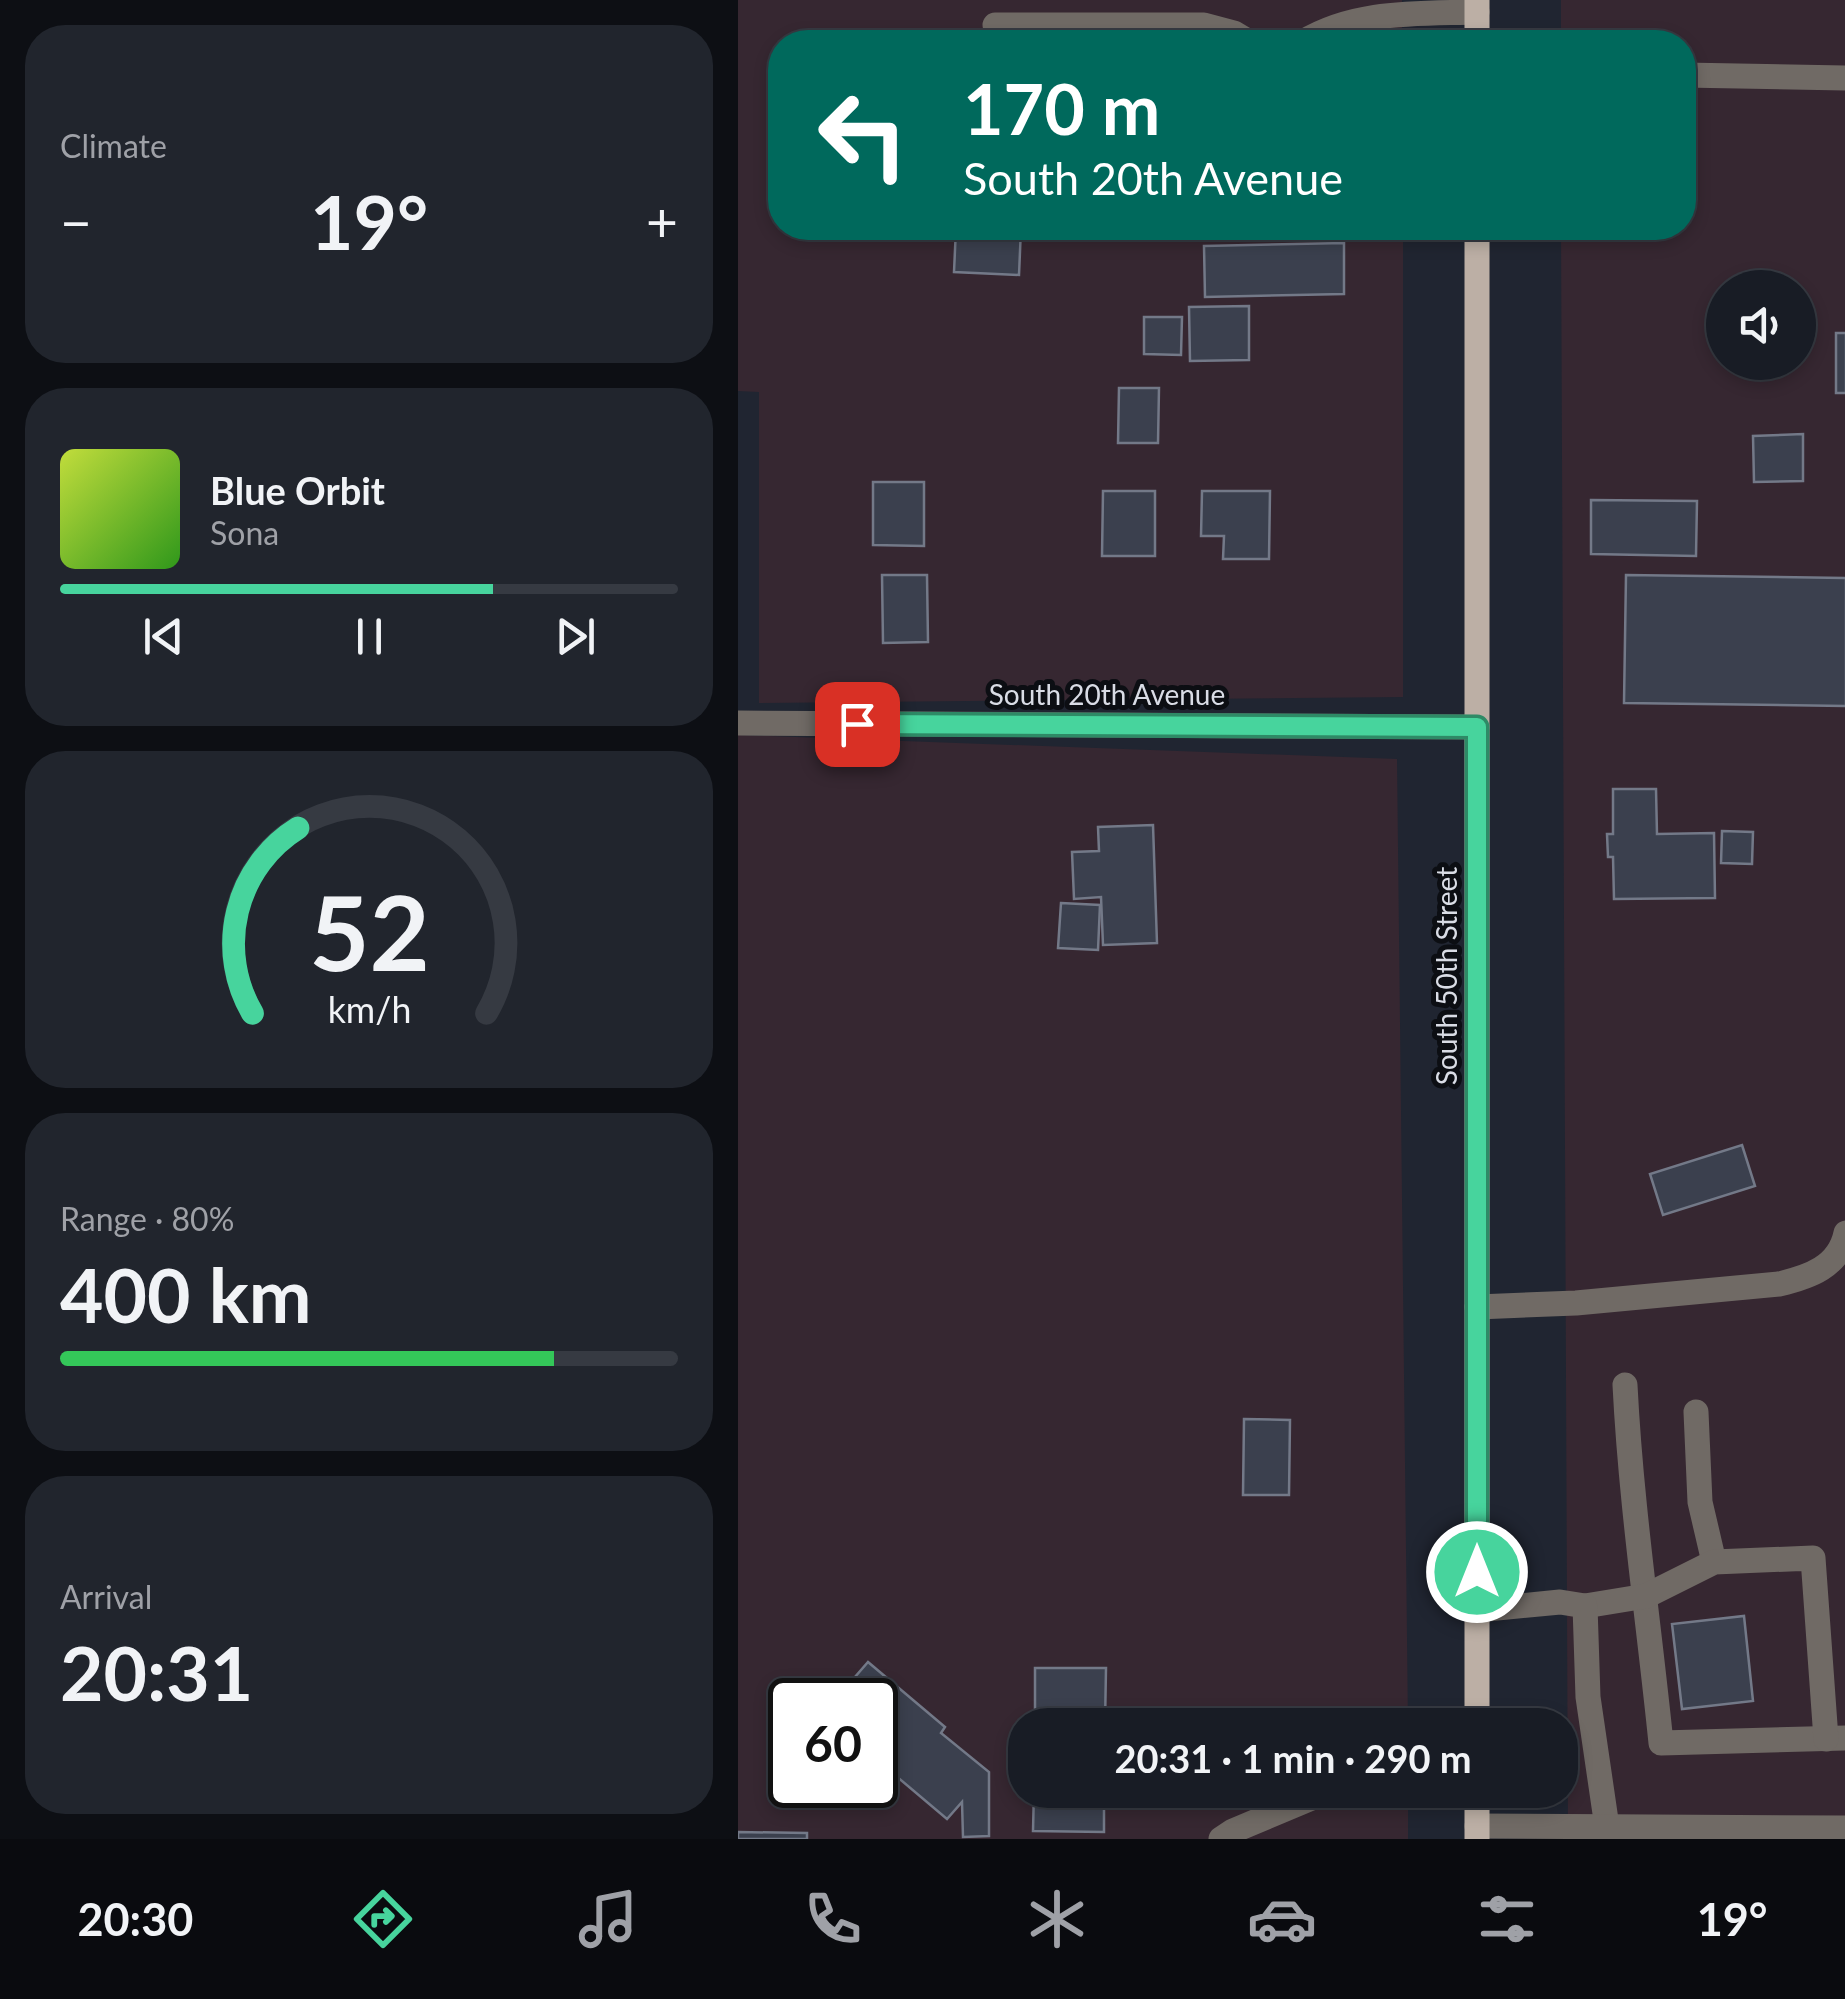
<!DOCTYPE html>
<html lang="en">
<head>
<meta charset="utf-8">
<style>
	:root { --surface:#181c25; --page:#21252d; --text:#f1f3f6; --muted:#9fa1a7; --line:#363a42; --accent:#47d49d }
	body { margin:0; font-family:Lato,sans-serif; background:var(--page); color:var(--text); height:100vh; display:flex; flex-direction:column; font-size:38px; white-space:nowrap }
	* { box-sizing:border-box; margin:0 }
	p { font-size:32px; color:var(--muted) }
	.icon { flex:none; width:55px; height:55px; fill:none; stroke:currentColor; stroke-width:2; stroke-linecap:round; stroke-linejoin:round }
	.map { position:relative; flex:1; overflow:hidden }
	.sheet { display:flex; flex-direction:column; gap:25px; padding:25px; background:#0d0f14; width:738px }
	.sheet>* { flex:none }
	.top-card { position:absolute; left:30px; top:30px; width:928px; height:210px; border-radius:40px; box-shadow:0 5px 15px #0003,0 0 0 2px var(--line); background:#00695c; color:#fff; overflow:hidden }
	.buttons { position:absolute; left:968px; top:270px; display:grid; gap:20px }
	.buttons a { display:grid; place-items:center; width:110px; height:110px; border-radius:50%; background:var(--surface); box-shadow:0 5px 15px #0003,0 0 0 2px var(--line); font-size:50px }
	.speed { position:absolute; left:30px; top:1678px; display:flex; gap:20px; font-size:50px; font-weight:700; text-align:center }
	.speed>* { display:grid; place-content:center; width:130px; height:130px; border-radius:50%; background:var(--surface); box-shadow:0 5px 15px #0003,0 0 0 2px var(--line); line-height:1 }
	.speed .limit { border:5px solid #111; border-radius:15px; background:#fff; color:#111 }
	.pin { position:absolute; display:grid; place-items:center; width:85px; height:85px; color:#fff; margin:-42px; border-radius:20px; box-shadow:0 5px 15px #0006 }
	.me { position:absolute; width:110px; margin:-55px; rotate:0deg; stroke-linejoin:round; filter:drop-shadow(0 0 8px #0008) }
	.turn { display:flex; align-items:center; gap:35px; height:210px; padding:0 30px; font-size:45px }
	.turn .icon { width:130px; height:130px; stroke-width:2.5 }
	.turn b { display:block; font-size:70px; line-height:85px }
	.big { font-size:75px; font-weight:700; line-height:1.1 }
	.sheet .tile { flex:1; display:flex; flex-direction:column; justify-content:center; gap:15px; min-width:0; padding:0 35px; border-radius:40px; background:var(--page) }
	.sheet .dial { align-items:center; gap:0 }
	.dial svg { height:260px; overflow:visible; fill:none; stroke:var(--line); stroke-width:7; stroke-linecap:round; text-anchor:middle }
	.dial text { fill:var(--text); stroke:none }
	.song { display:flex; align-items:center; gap:30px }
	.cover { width:120px; height:120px; border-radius:15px; background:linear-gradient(135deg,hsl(70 70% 55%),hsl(110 70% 35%)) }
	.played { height:10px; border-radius:5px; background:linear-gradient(90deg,var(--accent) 70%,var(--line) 70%) }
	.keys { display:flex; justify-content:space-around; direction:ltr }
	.heat { display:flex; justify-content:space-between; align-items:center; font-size:55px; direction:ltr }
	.charge { height:15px; border-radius:8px; background:linear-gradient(90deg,#34c759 80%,var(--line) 0) }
	.trip { position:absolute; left:270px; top:1708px; width:570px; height:100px; border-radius:40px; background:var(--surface); box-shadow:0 5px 15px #0003,0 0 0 2px var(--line); font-weight:700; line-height:100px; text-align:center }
	.menu { display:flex; height:160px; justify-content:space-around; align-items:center; background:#0a0b0f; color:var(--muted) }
	.menu .icon { width:70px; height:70px }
	.menu .current { color:var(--accent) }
	.menu b { font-size:45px; color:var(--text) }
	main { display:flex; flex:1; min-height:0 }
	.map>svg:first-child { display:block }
	.industrial { fill:#362731; fill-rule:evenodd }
	.building { fill:#3b404e; stroke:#737988; stroke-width:2.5 }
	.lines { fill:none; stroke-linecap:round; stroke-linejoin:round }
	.minor { stroke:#706a65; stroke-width:25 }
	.major { stroke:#bcafa5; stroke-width:25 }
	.route-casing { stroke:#2e8a66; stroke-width:25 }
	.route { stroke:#47d49d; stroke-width:18 }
	.labels { text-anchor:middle; stroke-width:10; stroke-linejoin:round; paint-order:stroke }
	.street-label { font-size:28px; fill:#d9dce5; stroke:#0c0e13 }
</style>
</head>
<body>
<main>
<section class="sheet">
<div class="tile"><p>Climate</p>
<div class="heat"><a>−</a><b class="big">19°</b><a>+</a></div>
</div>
<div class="tile">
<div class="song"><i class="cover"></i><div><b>Blue Orbit</b><p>Sona</p></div></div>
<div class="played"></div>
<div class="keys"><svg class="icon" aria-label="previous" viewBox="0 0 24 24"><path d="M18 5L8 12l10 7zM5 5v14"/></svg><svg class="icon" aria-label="pause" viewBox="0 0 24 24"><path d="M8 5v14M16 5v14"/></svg><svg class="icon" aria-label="next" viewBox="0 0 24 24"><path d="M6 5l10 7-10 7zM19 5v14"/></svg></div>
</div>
<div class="tile dial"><svg viewBox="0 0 100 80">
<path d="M14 69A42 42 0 1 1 86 69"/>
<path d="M14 69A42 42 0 0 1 28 12" stroke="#47d49d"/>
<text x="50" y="56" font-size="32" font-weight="700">52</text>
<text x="50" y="72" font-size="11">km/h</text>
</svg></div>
<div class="tile"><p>Range · 80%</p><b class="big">400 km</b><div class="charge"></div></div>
<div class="tile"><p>Arrival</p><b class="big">20:31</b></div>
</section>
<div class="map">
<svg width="1108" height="1839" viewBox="0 0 1108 1839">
	<rect width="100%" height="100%" fill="#202531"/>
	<g class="industrial">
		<path d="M 0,0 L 664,0 L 664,42 L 42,42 L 42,228 L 665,228 L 665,697 L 21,703 L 21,392 L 0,391 Z"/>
		<path d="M 823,0 L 1107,0 L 1107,1839 L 830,1839 L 823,228 L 945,228 L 945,42 L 823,42 ZM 985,288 L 1060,288 L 1060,362 L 985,362 Z"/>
		<path d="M 0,735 L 659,759 L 670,1725 L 288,1725 L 288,1790 L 670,1790 L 670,1839 L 0,1839 ZM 52,1700 L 138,1700 L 138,1785 L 52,1785 Z"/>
	</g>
	<g class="building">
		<path d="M 218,228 L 283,228 L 281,275 L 216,272 Z"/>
		<path d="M 606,243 L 606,294 L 467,297 L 466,246 Z"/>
		<path d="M 511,306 L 511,360 L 452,361 L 451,307 Z"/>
		<path d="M 406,317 L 444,317 L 443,355 L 406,354 Z"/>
		<rect x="1098" y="333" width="10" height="60"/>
		<path d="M 381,388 L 421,388 L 420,443 L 380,443 Z"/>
		<path d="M 1065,434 L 1065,481 L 1016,482 L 1015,436 Z"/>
		<path d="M 135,482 L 186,482 L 186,546 L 135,545 Z"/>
		<path d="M 365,491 L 417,491 L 417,556 L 364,556 Z"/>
		<path d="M 464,491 L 532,491 L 531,559 L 485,559 L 486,536 L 463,536 Z"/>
		<path d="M 853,500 L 959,501 L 958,556 L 853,554 Z"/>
		<path d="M 144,575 L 189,575 L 190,642 L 145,643 Z"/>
		<path d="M 888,575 L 1108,578 L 1108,706 L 886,703 Z"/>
		<path d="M 875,789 L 918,789 L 919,834 L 976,833 L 977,898 L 876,899 L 875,857 L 870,857 L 869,834 L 875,834 Z"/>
		<path d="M 415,825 L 419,943 L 365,945 L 363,897 L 336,899 L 334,852 L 361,851 L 360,827 Z"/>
		<path d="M 984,831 L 1015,832 L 1014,864 L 983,863 Z"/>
		<path d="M 323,903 L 362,905 L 360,950 L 320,948 Z"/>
		<path d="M 1004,1145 L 1017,1186 L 925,1215 L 912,1174 Z"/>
		<path d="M 506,1419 L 552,1420 L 551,1495 L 505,1495 Z"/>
		<path d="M 1006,1616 L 1015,1701 L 944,1709 L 934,1624 Z"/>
		<path d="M 130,1662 L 207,1727 L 203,1733 L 251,1772 L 251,1836 L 225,1837 L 224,1802 L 209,1819 L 138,1759 L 138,1700 L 97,1700 Z"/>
		<path d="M 297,1668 L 368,1668 L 367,1725 L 297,1725 Z"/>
		<path d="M 296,1790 L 366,1790 L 366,1832 L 295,1831 Z"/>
		<path d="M 0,1832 L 69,1833 L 69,1839 L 0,1839 Z"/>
	</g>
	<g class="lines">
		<g class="minor">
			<path d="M 257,25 L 466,25 L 496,33 L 511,42"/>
			<path d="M 565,42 C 618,10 679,14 739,12"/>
			<path d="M 945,75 L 1108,78"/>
			<path d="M 0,723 L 739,727"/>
			<path d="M 739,1307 L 838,1303 L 1041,1284 C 1071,1277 1101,1267 1108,1233"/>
			<path d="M 887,1385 C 893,1505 911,1624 923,1743 L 1108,1738"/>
			<path d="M 958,1412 L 962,1502 L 976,1562"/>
			<path d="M 847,1606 L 908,1596 L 976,1562 L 1075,1558 L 1088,1739"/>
			<path d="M 739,1610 L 822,1602 L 847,1606 L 850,1697 L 869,1827"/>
			<path d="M 739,1826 L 1108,1828"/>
			<path d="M 483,1839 L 495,1831 L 588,1792 L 739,1792"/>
		</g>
		<g class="major">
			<path d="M 739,0 L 739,42"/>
			<path d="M 739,228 L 739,1725"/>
			<path d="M 739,1790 L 739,1839"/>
		</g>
	</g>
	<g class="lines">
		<g class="route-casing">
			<path id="route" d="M 119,724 L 739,727 L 739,1572"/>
		</g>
		<use href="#route" class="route"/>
	</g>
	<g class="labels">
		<g class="street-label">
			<text x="369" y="705">South 20th Avenue</text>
			<text transform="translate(709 976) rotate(-90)" y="10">South 50th Street</text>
		</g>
	</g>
</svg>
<div class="buttons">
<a><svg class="icon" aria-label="sound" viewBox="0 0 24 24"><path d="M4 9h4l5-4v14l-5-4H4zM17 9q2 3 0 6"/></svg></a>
</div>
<div class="speed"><div class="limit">60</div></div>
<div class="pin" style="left:119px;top:724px;background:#d93025"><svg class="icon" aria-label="arrive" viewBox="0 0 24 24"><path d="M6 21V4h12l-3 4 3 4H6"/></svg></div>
<svg class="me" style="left:739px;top:1572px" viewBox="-20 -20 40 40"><circle r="17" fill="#47d49d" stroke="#fff" stroke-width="3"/><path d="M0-11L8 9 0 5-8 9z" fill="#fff"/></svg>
<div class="trip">20:31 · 1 min · 290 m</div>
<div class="top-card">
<div class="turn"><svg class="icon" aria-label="left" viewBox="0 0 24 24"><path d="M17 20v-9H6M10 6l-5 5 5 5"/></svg><div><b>170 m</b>South 20th Avenue</div></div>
</div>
</div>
</main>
<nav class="menu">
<b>20:30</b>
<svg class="icon current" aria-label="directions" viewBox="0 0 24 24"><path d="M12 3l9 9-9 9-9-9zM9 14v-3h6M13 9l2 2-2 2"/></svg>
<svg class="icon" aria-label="music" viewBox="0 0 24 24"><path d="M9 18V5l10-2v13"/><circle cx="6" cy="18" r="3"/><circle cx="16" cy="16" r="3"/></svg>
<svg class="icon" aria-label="phone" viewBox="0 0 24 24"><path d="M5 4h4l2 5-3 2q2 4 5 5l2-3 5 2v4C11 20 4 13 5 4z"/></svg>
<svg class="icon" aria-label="climate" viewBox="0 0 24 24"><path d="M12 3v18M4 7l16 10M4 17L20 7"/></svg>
<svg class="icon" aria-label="car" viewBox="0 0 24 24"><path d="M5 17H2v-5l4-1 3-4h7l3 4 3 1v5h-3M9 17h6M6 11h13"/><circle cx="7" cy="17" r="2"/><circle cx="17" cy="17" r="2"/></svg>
<svg class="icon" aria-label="filters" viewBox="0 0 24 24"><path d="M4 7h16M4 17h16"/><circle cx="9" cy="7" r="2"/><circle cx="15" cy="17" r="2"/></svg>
<b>19°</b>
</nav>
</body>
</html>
